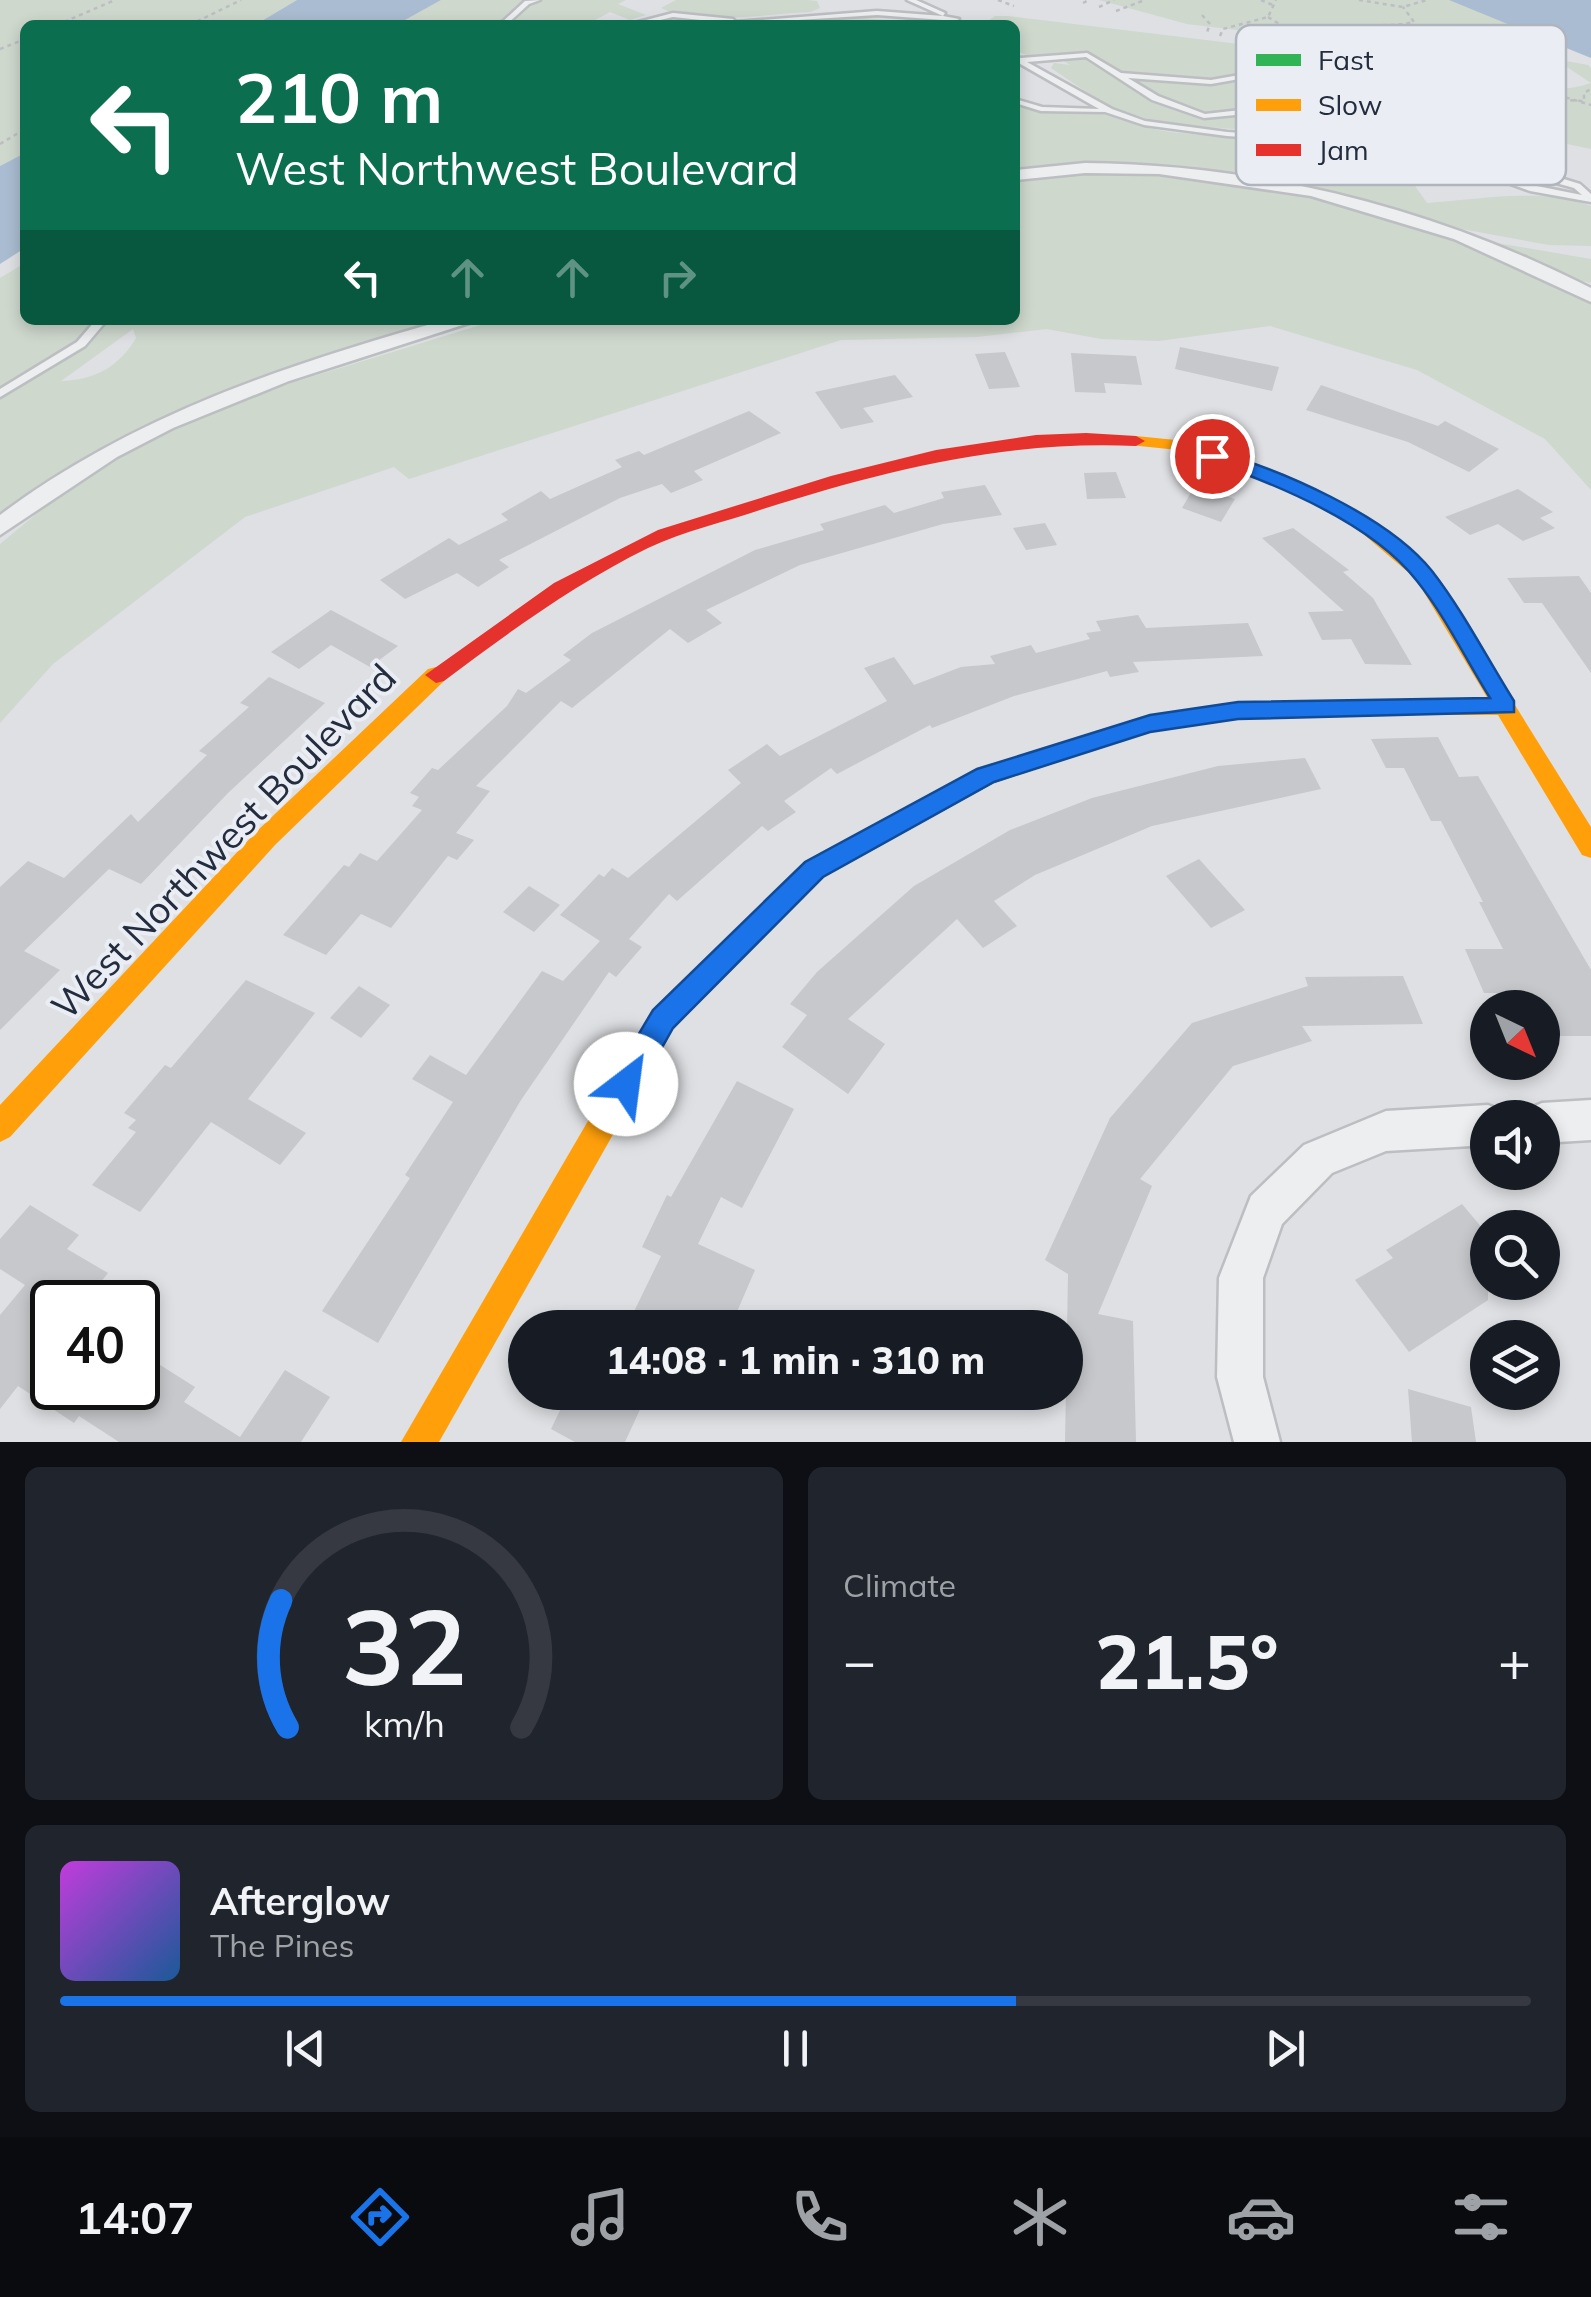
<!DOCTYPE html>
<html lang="en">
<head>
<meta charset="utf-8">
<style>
	:root { --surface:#171b24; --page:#20242c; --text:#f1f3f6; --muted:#9ea1a6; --line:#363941; --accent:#1a73e8 }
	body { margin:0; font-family:Mulish,sans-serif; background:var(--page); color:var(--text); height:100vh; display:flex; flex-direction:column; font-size:38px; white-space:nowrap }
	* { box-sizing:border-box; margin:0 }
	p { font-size:32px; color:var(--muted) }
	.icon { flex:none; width:55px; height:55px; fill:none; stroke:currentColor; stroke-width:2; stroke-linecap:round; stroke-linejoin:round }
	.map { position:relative; height:1442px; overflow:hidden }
	.side { display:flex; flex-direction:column; gap:25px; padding:25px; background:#0d0f14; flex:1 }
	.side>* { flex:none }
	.top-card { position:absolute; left:20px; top:20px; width:1000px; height:305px; border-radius:15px; box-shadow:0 5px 15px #0003; background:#0b6e4f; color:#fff; overflow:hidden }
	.needle { width:65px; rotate:137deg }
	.fabs { position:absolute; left:1470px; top:990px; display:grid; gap:20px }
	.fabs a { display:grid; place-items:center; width:90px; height:90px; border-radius:50%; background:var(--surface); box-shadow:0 5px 15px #0003; font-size:50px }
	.speed { position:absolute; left:30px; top:1280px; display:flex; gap:20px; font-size:50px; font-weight:700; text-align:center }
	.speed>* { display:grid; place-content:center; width:130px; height:130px; border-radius:50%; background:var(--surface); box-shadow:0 5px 15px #0003; line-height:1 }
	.speed .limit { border:5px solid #111; border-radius:15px; background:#fff; color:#111 }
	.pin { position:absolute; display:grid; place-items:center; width:85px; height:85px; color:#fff; margin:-42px; border:5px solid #fff; border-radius:50%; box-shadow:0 2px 10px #0007 }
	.me { position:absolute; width:110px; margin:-55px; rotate:30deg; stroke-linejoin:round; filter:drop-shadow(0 0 8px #0008) }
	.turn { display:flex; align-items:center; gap:35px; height:210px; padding:0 50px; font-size:45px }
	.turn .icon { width:130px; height:130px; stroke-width:2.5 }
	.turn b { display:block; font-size:70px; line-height:85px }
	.lanes { display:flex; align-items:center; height:95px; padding:0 50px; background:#0003; justify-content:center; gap:50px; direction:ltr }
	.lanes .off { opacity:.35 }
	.big { font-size:75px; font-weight:800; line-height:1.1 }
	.side .widget { flex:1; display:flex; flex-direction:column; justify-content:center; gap:15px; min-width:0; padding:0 35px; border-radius:15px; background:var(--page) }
	.side .dial { align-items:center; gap:0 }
	.dial svg { height:260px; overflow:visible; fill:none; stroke:var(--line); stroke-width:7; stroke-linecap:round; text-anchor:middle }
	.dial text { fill:var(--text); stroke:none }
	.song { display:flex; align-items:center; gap:30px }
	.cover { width:120px; height:120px; border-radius:15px; background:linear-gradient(135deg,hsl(290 70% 55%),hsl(210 70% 35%)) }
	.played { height:10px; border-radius:5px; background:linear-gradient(90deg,var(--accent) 65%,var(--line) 65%) }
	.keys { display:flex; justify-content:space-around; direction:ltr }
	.heat { display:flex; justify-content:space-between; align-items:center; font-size:55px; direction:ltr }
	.side .tiles { flex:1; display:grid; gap:25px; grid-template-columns:1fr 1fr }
	.widget:last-child { grid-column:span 2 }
	.trip { position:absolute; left:508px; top:1310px; width:575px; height:100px; border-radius:50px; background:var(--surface); box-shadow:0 5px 15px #0003; font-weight:800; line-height:100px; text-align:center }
	.menu { display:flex; height:160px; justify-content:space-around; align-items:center; background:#090b0e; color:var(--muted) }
	.menu .icon { width:70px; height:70px }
	.menu .current { color:var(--accent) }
	.menu b { font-size:45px; color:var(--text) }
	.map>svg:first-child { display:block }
	.green { fill:#ced8cd; fill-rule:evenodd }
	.water { fill:#aabcd1 }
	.building { fill:#c6c8cb }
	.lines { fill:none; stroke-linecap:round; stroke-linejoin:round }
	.lane-casing { stroke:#bcbec1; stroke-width:5 }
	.street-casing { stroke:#bcbec1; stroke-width:5 }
	.path { stroke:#bcbec3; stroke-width:2.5; stroke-dasharray:4 4; stroke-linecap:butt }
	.lane { fill:#eceef0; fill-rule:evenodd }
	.street { fill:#eceef0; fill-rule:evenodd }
	.fast { fill:#30b455; fill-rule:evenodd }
	.slow { fill:#ff9f0a; fill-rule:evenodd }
	.jam { fill:#e5322d; fill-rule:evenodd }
	.route { fill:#1a73e8; stroke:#114b97; stroke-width:2.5 }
	.labels { text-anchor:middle; stroke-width:8; stroke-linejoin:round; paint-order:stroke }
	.street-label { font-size:38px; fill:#242d3d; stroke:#eaeef4 }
	.key { fill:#eaeef4; stroke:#afb4bd; stroke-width:2.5 }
	.key-label { font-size:28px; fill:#242d3d }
</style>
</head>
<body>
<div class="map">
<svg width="1591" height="1442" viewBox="0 0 1591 1442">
	<rect width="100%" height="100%" fill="#dee0e3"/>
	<g class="green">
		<path d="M 0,0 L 297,0 L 255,25 L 25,25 L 25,153 L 0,166 Z"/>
		<path d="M 441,0 L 626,0 L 618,4 L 646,15 L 630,20 L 610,12 L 586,25 L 396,25 Z"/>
		<path d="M 676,0 L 807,0 L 817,1 L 820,8 L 810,12 C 770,13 697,27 661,8 Z"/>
		<path d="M 1099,0 L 1449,0 L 1546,37 L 1483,28 L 1454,35 L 1464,47 C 1430,45 1393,11 1354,38 C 1367,59 1427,87 1449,73 L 1442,66 L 1415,59 C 1458,44 1521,108 1591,83 L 1564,65 L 1497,58 L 1498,53 L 1483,46 L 1588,65 L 1591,68 L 1591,149 L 1548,140 L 1503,160 L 1411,142 L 1164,124 L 1107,106 L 1051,68 L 1054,63 L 1070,65 L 1053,54 L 1030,56 L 1015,51 L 1015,25 L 982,25 L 995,16 L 1008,16 L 1345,57 L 1345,43 L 1187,24 Z"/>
		<path d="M 854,17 L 947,25 L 770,25 Z"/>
		<path d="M 1015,104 C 1041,113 1064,106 1090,111 C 1115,116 1139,127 1164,131 C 1242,143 1429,131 1487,173 L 1408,176 L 1427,203 C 1478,200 1542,187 1591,206 L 1591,246 L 1549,245 L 1462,229 L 1338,195 L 1171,168 L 1015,172 Z"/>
		<path d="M 1108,172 C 1275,181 1446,216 1591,303 L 1591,490 L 1545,439 L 1417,370 L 1270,326 L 1159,341 L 1101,339 L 1047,329 L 977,337 L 841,340 L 409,479 L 394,467 L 245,517 L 53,664 L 0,723 L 0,544 L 70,486 L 128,448 L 239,399 L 497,320 L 1015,320 L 1015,180 Z"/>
		<path d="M 1491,242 L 1591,259 L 1591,283 L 1578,280 Z"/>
		<path d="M 25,263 L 25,320 L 451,320 C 280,372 142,407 0,522 L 0,278 ZM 133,329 L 136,338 C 119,367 95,380 61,381 Z"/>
	</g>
	<g class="water">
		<path d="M 297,0 L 441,0 L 396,25 L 255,25 Z"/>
		<path d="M 1449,0 L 1591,0 L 1591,58 Z"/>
		<path d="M 25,153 L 25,248 L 0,264 L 0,166 Z"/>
	</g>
	<g class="building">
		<path d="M 1180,347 L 1279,367 L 1272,391 L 1175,369 Z"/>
		<path d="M 1005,352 L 1020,387 L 989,389 L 975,354 Z"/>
		<path d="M 1071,353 L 1136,356 L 1142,385 L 1104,383 L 1106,393 L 1075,392 Z"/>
		<path d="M 895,375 L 913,397 L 863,408 L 874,422 L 841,429 L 815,392 Z"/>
		<path d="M 1321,385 L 1438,426 L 1445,421 L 1499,449 L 1469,472 L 1408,442 L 1306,410 Z"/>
		<path d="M 749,411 L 781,433 L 694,471 L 703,480 L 671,493 L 662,484 L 620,498 L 499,560 L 509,567 L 478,587 L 457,573 L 405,599 L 380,580 L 449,538 L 459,545 L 508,520 L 501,514 L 541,491 L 550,499 L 622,467 L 615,460 L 639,451 L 644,455 Z"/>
		<path d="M 1116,472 L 1126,498 L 1087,499 L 1084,473 Z"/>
		<path d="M 985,485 L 1002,515 L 943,524 L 800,565 L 706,610 L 722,623 L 688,643 L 670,629 L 572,708 L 561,701 L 476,786 L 490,791 L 456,833 L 474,840 L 457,860 L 448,856 L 391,928 L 361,914 L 326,955 L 283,935 L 344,865 L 349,867 L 360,853 L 377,861 L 422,810 L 412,806 L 419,797 L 410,793 L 432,768 L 438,770 L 507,706 L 518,689 L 526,693 L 571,660 L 563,655 L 592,633 L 755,550 L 824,530 L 820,524 L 885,505 L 894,513 L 944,498 L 941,492 Z"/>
		<path d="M 1195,486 L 1235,499 L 1221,522 L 1182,508 Z"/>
		<path d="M 1518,489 L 1553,512 L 1540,518 L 1555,528 L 1523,541 L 1498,524 L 1470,535 L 1445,517 Z"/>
		<path d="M 1045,523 L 1057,545 L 1026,550 L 1013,528 Z"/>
		<path d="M 1293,528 L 1349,570 L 1343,572 L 1373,598 L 1412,665 L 1365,664 L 1351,639 L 1322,640 L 1308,612 L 1344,611 L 1262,538 Z"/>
		<path d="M 1579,576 L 1591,593 L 1591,673 L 1542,603 L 1524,603 L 1507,578 Z"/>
		<path d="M 331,610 L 344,617 L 398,646 L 370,667 L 331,645 L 299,669 L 271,652 Z"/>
		<path d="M 1138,615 L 1146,628 L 1248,623 L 1263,656 L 1133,662 L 1139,672 L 1110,677 L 1107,671 L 1014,696 L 932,728 L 930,725 L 837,774 L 831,768 L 784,801 L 796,812 L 768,831 L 762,826 L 677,901 L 669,894 L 629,939 L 642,947 L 616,977 L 609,972 L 521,1100 L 378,1343 L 322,1311 L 410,1178 L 405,1175 L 453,1102 L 412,1079 L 430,1055 L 466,1075 L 542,971 L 563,981 L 600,941 L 560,915 L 599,874 L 604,877 L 612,868 L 628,878 L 741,783 L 728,770 L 767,744 L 780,756 L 887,701 L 864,668 L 894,657 L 914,685 L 961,667 L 995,664 L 990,656 L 1031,645 L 1036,653 L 1090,639 L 1086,633 L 1101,631 L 1096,621 Z"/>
		<path d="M 269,677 L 325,703 L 228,793 L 141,884 L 109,869 L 24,951 L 60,970 L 0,1030 L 0,887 L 28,861 L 64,878 L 131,814 L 138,822 L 207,755 L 199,751 L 249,707 L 240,703 Z"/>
		<path d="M 1438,737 L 1459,777 L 1478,776 L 1591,970 L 1591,1036 L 1542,1036 L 1542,1008 L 1515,1008 L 1508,993 L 1484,993 L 1465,949 L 1503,949 L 1479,902 L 1483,902 L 1441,821 L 1431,821 L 1404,768 L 1386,768 L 1371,739 Z"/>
		<path d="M 1305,758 L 1321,789 L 1152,826 L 1035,875 L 994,901 L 1017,926 L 983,948 L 957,919 L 848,1019 L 885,1044 L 848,1094 L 782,1047 L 807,1015 L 790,1004 L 817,972 L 914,886 L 1010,830 L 1092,798 L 1218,766 Z"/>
		<path d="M 1199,859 L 1245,910 L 1211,928 L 1166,876 Z"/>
		<path d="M 529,886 L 560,905 L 534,932 L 503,912 Z"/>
		<path d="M 1403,976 L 1423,1024 L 1302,1026 L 1312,1041 L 1233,1066 L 1140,1179 L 1152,1186 L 1098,1314 L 1133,1321 L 1136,1442 L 1065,1442 L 1068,1274 L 1045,1260 L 1110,1118 L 1192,1023 L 1308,986 L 1305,977 Z"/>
		<path d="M 246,980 L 315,1013 L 248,1099 L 306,1133 L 280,1165 L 211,1122 L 140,1212 L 92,1185 L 136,1132 L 128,1128 L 136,1120 L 124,1113 L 165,1065 L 171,1068 Z"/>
		<path d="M 359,986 L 390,1005 L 361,1038 L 330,1018 Z"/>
		<path d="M 737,1081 L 794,1109 L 742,1208 L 721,1197 L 698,1244 L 755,1270 L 730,1328 L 626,1328 L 661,1256 L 642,1247 L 667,1195 L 671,1197 Z"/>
		<path d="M 1462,1204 L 1488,1235 L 1488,1300 L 1409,1352 L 1355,1280 L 1393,1258 L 1386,1250 Z"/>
		<path d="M 30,1205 L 79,1235 L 67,1249 L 108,1273 L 85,1302 L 52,1302 L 52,1388 L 138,1388 L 138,1351 L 195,1387 L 184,1402 L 240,1437 L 285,1370 L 330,1397 L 301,1442 L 119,1442 L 79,1416 L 74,1423 L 18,1386 L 0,1409 L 0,1315 L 25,1285 L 0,1269 L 0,1239 Z"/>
		<path d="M 1408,1389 L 1471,1407 L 1476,1442 L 1412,1442 Z"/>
		<path d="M 569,1392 L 648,1392 L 625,1442 L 575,1442 L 551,1429 Z"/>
	</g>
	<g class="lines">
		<g class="lane-casing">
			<g id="lane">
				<path d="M 540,0 L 529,4 L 506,25 L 499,25 L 525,1 Z"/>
				<path d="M 907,0 L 916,0 L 945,13 L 943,16 L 959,19 L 956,21 L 877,15 L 721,25 L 729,23 L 673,17 L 639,25 L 627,25 L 673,13 L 733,19 L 736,22 L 877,11 L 943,16 Z"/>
				<path d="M 1087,53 L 1121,73 L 1211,80 L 1268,70 L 1323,81 L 1311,92 L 1270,93 L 1246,114 L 1204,118 L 1152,100 L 1086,57 L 1027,62 L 1112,109 L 1145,121 L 1227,132 L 1408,144 L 1512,163 L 1580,184 L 1591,194 L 1591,202 L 1530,191 L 1502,181 L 1478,162 L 1408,148 L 1227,136 L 1144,125 L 1105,112 L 1041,111 L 1015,103 L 1015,99 L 1042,107 L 1099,109 L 1015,61 L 1015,56 L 1021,58 ZM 1268,74 L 1314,82 L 1309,88 L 1268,89 L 1241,110 L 1205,114 L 1158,96 L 1128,78 L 1211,84 ZM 1489,164 L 1574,188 L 1582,195 L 1522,183 Z"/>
				<path d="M 96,320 L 107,320 L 85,346 L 0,397 L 0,389 L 77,342 Z"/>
			</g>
		</g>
		<g class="street-casing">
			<g id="street">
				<path d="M 1085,163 C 1264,165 1431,207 1591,288 L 1591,302 L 1454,239 L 1311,196 L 1159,174 L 1085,173 L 1015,180 L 1015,170 Z"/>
				<path d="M 445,320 L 478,320 L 289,381 L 173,428 L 117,457 L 0,535 L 0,515 C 134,415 286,365 445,320 Z"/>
				<path d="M 1591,1100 L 1591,1140 L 1542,1143 L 1542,1118 L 1525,1118 L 1528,1109 L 1542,1103 Z"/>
				<path d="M 1488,1105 L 1502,1111 L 1505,1118 L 1488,1118 L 1488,1145 L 1386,1151 L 1332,1173 L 1282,1224 L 1263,1278 L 1263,1377 L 1280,1442 L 1234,1442 L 1217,1377 L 1219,1278 L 1251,1196 L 1304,1145 L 1386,1111 Z"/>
			</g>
		</g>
		<g class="path">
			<path d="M 998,0 L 1014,6"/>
			<path d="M 1261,0 L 1275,6"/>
			<path d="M 1359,0 L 1403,7 L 1427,0"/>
			<path d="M 1083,3 L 1089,0"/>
			<path d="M 1099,7 L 1114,0"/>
			<path d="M 1116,11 L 1145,0"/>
			<path d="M 1202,15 L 1210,24 L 1206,35"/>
			<path d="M 1268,17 L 1315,46 C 1343,17 1378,30 1414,22 L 1403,7"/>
			<path d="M 57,25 L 115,0"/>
			<path d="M 190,25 L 241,0"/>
			<path d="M 1220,36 L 1223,29 L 1268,17 L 1276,0"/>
			<path d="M 1440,47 L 1508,80 L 1591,105"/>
			<path d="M 1337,48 C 1417,79 1498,97 1584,101 L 1584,93 L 1591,89"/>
			<path d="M 0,49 L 25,39"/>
			<path d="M 1402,73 L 1405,63 L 1440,47 L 1407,25"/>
			<path d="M 1494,97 L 1435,94 L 1460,114 L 1534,150"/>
			<path d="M 0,144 L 25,129"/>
		</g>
		<use href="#lane" class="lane"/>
		<use href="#street" class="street"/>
		<path class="fast" d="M 1353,701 L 1364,709 L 1361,715 L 1238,719 L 1150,732 L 994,783 L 823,877 L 673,1028 L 654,1062 L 644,1065 L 634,1062 L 630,1052 L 653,1010 L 805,863 L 978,769 L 1150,715 L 1238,703 Z"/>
		<g class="slow">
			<path d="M 1136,436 L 1186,441 L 1284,474 L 1369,519 L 1430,569 L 1591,827 L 1591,858 L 1582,855 L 1498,715 L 1345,715 L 1342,709 L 1353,701 L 1488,699 L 1416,579 L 1355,527 L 1272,482 L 1178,450 L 1130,445 L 1127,441 Z"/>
			<path d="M 436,667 L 447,675 L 444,681 L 275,845 L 10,1137 L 0,1142 L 0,1105 L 257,831 L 428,669 Z"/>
			<path d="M 644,1039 L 654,1042 L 658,1052 L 654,1062 L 439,1442 L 401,1442 L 634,1042 Z"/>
		</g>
		<path class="jam" d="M 1086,433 L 1136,436 L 1145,441 L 1136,446 C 1006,440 886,470 763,509 C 725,522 684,531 648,548 C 575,584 509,632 444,681 L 436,683 L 425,675 L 554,583 L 658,530 L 831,476 L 936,450 L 1036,435 Z"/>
	</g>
	<path class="route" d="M 1212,451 C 1279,468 1388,516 1432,571 C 1463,611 1487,658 1514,701 L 1514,712 L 1238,719 L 1150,732 L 994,782 L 823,877 L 673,1028 L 636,1094 L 626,1098 L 615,1094 L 611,1084 L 615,1074 L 653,1010 L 805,862 L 977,769 L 1150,715 L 1238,702 L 1490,698 C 1466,660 1445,616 1417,581 C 1372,523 1274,483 1206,460 L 1206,452 Z"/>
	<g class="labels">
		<g class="street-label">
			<text transform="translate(224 842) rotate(-46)" y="13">West Northwest Boulevard</text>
		</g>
	</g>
	<rect x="1236" y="25" width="330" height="160" rx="15" class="key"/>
	<rect x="1256" y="54" width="45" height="12" fill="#30b455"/>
	<rect x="1256" y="99" width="45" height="12" fill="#ff9f0a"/>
	<rect x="1256" y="144" width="45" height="12" fill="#e5322d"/>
	<g class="key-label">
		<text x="1318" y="70">Fast</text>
		<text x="1318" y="115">Slow</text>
		<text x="1318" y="160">Jam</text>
	</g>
</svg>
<div class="fabs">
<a><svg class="needle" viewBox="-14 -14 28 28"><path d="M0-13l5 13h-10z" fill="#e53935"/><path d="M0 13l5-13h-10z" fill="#9ea1a6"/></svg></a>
<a><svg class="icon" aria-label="sound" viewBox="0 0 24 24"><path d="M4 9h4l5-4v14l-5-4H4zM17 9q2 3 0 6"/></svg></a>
<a><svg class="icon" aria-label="search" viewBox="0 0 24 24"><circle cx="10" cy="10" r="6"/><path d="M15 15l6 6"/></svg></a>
<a><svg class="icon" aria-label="layers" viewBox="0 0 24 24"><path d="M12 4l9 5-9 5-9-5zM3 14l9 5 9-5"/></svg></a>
</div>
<div class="speed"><div class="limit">40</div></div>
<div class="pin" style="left:1212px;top:456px;background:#d93025"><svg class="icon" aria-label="arrive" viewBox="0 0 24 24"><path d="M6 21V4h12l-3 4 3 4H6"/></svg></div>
<svg class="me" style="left:626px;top:1084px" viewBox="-20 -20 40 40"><circle r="19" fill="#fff"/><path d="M0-13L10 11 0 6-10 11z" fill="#1a73e8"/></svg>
<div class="trip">14:08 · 1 min · 310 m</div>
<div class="top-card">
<div class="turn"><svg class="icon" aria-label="left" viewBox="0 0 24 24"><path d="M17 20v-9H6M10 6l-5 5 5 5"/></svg><div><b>210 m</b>West Northwest Boulevard</div></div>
<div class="lanes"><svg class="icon" aria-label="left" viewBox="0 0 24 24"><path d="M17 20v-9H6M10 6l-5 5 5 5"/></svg><svg class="icon off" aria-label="ahead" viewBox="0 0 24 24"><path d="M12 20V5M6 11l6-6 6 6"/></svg><svg class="icon off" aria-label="ahead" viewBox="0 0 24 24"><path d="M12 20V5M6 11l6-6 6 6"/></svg><svg class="icon off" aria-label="right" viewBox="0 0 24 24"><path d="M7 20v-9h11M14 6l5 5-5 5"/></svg></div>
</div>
</div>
<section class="side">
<div class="tiles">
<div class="widget dial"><svg viewBox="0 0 100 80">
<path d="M14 69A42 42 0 1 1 86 69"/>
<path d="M14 69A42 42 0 0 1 12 30" stroke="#1a73e8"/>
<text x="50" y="56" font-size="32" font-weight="700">32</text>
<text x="50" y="72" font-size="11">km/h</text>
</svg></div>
<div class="widget"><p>Climate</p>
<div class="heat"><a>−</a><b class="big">21.5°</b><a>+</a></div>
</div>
<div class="widget">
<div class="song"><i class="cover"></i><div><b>Afterglow</b><p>The Pines</p></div></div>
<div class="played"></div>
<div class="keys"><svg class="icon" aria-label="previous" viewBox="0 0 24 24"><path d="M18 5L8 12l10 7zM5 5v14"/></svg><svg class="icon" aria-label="pause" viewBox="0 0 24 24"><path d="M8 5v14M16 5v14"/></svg><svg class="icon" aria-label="next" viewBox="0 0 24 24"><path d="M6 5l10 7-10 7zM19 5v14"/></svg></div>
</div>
</div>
</section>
<nav class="menu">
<b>14:07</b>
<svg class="icon current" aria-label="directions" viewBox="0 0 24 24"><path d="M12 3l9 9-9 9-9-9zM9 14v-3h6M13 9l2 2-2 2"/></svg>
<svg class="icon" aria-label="music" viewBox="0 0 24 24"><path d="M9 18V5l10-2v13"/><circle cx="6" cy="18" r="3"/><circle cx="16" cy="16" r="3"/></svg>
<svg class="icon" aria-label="phone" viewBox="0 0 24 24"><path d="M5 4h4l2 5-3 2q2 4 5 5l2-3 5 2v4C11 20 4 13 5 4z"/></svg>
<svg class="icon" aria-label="climate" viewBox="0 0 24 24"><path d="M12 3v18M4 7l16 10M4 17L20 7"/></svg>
<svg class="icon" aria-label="car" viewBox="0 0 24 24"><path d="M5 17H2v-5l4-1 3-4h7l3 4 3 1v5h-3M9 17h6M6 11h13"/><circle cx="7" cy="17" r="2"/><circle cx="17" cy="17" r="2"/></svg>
<svg class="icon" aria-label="filters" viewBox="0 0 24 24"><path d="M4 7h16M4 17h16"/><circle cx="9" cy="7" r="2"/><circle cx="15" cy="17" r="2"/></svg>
</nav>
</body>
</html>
